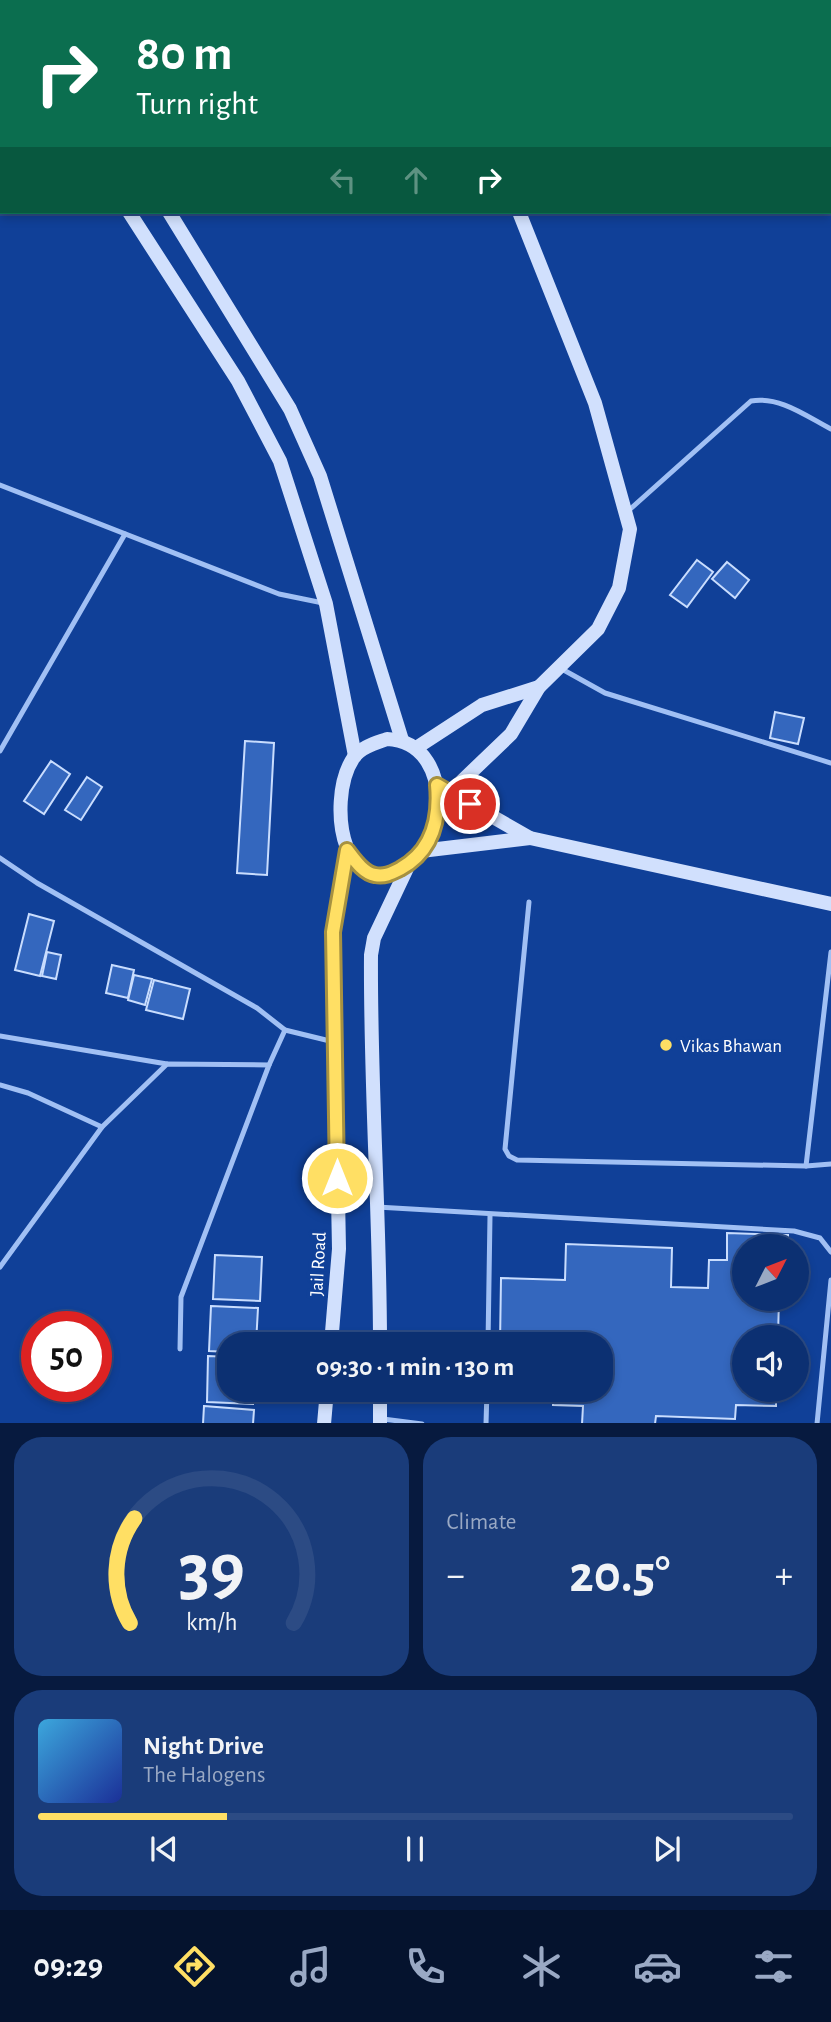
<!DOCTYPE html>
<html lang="en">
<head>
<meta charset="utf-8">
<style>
	:root { --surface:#0c3072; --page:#1a3c7a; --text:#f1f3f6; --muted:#9aa9c4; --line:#2c4b84; --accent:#ffdf64 }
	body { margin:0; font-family:"Alegreya Sans",sans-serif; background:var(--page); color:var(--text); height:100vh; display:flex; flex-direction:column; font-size:26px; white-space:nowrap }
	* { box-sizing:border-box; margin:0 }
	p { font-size:23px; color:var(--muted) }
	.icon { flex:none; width:38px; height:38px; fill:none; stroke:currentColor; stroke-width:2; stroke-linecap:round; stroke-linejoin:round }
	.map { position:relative; height:1423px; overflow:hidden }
	.drawer { display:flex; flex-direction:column; gap:14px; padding:14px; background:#071a3f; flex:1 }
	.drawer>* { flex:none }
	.hud { position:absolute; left:0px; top:0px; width:831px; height:214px; box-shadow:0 4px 10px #0003,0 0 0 2px var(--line); background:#0b6e4f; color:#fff; overflow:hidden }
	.needle { width:46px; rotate:48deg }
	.buttons { position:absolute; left:732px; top:1234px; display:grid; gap:14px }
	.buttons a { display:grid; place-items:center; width:77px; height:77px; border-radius:50%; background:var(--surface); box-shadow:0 4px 10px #0003,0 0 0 2px var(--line); font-size:35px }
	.speed { position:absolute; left:21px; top:1311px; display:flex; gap:14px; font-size:35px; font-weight:700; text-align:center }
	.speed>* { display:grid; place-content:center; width:91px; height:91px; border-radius:50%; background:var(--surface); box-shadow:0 4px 10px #0003,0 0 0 2px var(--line); line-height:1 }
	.speed .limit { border:10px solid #d22; background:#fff; color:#111 }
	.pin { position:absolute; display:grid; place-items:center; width:60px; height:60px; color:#fff; margin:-30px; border:4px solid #fff; border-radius:50%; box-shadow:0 2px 7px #0007 }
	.me { position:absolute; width:77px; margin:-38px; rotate:0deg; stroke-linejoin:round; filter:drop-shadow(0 0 5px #0008) }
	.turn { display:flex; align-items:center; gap:24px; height:147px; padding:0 21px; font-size:32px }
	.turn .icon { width:91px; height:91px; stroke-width:2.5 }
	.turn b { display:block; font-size:49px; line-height:60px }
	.lanes { display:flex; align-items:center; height:66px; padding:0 21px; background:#0003; justify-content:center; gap:35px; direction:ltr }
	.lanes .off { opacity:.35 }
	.big { font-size:52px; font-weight:700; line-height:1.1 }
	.drawer .widget { flex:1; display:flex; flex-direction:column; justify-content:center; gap:10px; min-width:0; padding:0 24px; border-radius:28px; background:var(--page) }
	.drawer .dial { align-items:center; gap:0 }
	.dial svg { height:182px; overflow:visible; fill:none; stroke:var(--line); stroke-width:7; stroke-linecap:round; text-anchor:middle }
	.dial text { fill:var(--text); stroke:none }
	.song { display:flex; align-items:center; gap:21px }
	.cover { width:84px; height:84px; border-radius:10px; background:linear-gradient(135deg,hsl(200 70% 55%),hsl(230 70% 35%)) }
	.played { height:7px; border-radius:4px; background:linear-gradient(90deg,var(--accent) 25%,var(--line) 25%) }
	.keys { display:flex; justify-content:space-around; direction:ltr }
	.heat { display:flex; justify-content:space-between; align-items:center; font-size:38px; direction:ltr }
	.drawer .tiles { flex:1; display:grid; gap:14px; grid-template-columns:1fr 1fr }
	.widget:last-child { grid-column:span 2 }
	.trip { position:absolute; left:217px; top:1332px; width:396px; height:70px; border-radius:28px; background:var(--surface); box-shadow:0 4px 10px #0003,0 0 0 2px var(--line); font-weight:700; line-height:70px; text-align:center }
	.menu { display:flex; height:112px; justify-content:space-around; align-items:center; background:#05132e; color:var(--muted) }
	.menu .icon { width:49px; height:49px }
	.menu .on { color:var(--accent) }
	.menu b { font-size:32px; color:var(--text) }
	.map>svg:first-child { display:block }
	.building { fill:#3467be; stroke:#c9ddfe; stroke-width:2 }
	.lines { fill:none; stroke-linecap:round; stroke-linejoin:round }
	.lane { stroke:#a1c0f4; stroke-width:5 }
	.street { stroke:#a1c0f4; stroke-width:7 }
	.secondary { stroke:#d1e0fd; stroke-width:14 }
	.route-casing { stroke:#a69141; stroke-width:18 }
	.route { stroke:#ffdf64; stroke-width:12 }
	.poi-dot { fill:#ffdf64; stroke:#104098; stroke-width:2.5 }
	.labels { text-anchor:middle; stroke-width:7; stroke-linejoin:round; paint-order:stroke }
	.poi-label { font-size:19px; fill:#fff; stroke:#104098; text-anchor:start }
	.street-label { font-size:19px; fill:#fff; stroke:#104098 }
</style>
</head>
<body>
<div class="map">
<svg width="831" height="1424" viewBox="0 0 831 1424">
	<rect width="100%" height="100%" fill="#104098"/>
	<g class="building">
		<rect x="830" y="164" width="1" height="47"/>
		<path d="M 697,560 L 713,572 L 687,607 L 670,595 Z"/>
		<path d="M 727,562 L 749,580 L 735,598 L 712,579 Z"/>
		<path d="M 775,712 L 804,718 L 798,744 L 770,738 Z"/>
		<path d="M 245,741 L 274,743 L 267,875 L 237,873 Z"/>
		<path d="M 51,761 L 70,774 L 44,814 L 24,801 Z"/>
		<path d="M 87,777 L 102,787 L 81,820 L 65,810 Z"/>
		<path d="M 29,914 L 54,921 L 40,976 L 15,970 Z"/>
		<path d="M 47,952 L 61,955 L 56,979 L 42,976 Z"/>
		<path d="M 112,965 L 134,970 L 128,998 L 106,993 Z"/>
		<path d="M 134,975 L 152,979 L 145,1005 L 128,1000 Z"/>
		<path d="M 154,980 L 190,989 L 183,1019 L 146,1010 Z"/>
		<path d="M 727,1233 L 788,1235 L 788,1246 L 744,1246 L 744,1298 L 779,1298 L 778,1337 L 744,1337 L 744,1390 L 776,1390 L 776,1406 L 736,1405 L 735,1419 L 656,1416 L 655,1424 L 582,1424 L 583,1406 L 553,1405 L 553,1390 L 600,1390 L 600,1344 L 500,1344 L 501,1278 L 565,1280 L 566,1244 L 672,1248 L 671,1287 L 708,1288 L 709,1260 L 727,1260 Z"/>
		<path d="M 215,1255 L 262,1257 L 260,1301 L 213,1299 Z"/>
		<path d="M 211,1306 L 258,1308 L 256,1344 L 229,1344 L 229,1352 L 209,1351 Z"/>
		<path d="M 208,1356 L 229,1357 L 229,1390 L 253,1390 L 253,1404 L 207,1402 Z"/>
		<path d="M 204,1406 L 254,1410 L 253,1424 L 203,1424 Z"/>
	</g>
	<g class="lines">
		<g class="lane">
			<path d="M 496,0 L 498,2"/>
			<path d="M 0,485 L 279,594 L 323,603"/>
			<path d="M 628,511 L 751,401 C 780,396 806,416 831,429"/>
			<path d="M 560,668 L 605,693 L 831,763"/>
			<path d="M 0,751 L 125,534"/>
			<path d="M 0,858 L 37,883 L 257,1008 L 285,1030 L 334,1042"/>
			<path d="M 529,902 L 505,1149 L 509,1156 L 517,1160 L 806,1166 L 831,1164"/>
			<path d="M 0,1036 L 167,1064"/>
			<path d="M 0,1085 L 28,1093 L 102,1127"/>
			<path d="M 806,1166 L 831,952"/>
			<path d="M 377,1207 L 794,1231 L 820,1238 L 831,1252"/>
			<path d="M 0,1267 L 102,1127 L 167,1064 L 269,1065 L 285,1030"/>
			<path d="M 488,1344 L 490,1216"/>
			<path d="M 180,1349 L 181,1297 L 269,1065"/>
			<path d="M 383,1419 L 422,1424"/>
			<path d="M 486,1424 L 487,1390"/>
			<path d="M 817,1424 L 831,1280"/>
		</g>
		<g class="street">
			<path d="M 560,0 L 562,2"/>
			<path d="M 750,2 L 751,0"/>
			<path d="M 830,122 L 831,122"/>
		</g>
		<g class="secondary">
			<path d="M 22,0 L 23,2"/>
			<path d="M 435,0 L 436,2"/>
			<path d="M 0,15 L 2,17"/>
			<path d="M 129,212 L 238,381 L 280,461 L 326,604 L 355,756"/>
			<path d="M 169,212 L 290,409 L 320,476 L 402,740"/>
			<path d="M 387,739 C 462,742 450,876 373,875 C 363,869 351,860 347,848 C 337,822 338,780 354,757 C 361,747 376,743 387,739 Z"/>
			<path d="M 416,748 L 482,705 L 539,687"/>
			<path d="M 437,785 L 530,838 L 831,904"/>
			<path d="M 438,804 L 511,734 L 539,687 L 598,629 L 619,588 L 630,529 L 595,403 L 519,212"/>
			<path d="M 421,851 L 530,838"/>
			<path d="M 331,1344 L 339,1249 L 333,932 L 347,850"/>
			<path d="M 380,1344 C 380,1214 370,1085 371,955 L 374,938 L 409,864"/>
			<path d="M 324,1424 L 327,1390"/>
			<path d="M 380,1424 L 380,1390"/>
		</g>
	</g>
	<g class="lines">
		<g class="route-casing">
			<path id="route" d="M 337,1178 L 333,932 L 347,850 C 354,859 363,873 375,875 C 385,877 392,873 400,869 C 433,851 440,818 437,785 L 470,804"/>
		</g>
		<use href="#route" class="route"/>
	</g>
	<circle class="poi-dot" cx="666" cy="1045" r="7"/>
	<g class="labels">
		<g class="poi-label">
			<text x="680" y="1052">Vikas Bhawan</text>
		</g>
		<g class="street-label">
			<text transform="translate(317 1264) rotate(-87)" y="7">Jail Road</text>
		</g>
	</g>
</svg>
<div class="buttons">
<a><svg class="needle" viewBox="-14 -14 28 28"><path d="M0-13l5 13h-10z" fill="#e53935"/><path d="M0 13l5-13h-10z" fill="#9aa9c4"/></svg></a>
<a><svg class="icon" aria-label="sound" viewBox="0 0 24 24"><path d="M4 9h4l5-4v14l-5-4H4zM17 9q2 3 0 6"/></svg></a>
</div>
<div class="speed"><div class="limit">50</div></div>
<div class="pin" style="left:470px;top:804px;background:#d93025"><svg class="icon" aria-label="arrive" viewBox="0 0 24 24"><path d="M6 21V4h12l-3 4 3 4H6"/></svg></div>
<svg class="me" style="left:337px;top:1178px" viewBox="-20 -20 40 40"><circle r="17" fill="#ffdf64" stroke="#fff" stroke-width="3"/><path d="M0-11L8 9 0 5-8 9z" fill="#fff"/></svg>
<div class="trip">09:30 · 1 min · 130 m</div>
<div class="hud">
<div class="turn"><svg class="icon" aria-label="right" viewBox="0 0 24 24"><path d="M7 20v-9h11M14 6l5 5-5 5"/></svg><div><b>80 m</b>Turn right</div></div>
<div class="lanes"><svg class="icon off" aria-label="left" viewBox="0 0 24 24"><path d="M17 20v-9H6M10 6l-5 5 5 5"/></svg><svg class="icon off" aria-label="ahead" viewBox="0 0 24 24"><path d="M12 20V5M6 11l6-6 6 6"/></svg><svg class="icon" aria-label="right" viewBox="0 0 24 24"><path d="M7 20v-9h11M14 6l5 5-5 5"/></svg></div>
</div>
</div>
<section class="drawer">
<div class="tiles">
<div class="widget dial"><svg viewBox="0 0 100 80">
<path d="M14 69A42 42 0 1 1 86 69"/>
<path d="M14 69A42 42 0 0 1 16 23" stroke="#ffdf64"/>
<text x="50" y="56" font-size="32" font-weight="700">39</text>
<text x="50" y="72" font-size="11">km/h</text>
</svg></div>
<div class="widget"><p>Climate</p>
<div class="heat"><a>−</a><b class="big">20.5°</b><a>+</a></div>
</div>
<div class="widget">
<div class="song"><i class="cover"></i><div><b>Night Drive</b><p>The Halogens</p></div></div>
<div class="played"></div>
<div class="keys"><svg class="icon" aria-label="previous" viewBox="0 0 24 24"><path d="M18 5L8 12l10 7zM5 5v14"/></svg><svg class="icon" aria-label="pause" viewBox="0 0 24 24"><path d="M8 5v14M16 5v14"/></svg><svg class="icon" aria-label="next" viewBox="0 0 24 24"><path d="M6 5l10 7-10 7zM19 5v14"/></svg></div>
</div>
</div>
</section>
<nav class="menu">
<b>09:29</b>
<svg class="icon on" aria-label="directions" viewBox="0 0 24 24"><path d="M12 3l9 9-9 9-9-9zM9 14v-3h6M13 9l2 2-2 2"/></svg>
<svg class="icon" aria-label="music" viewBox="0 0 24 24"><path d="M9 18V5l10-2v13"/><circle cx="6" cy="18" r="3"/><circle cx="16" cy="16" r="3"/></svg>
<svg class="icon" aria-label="phone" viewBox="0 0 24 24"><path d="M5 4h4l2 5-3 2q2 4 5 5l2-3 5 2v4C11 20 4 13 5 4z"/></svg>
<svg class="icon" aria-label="climate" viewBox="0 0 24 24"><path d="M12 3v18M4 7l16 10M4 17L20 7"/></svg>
<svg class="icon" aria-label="car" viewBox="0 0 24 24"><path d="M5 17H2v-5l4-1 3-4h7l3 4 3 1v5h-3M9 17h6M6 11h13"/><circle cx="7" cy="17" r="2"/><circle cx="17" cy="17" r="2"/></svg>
<svg class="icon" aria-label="filters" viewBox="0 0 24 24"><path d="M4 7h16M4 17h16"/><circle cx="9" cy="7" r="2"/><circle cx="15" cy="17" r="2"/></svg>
</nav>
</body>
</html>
